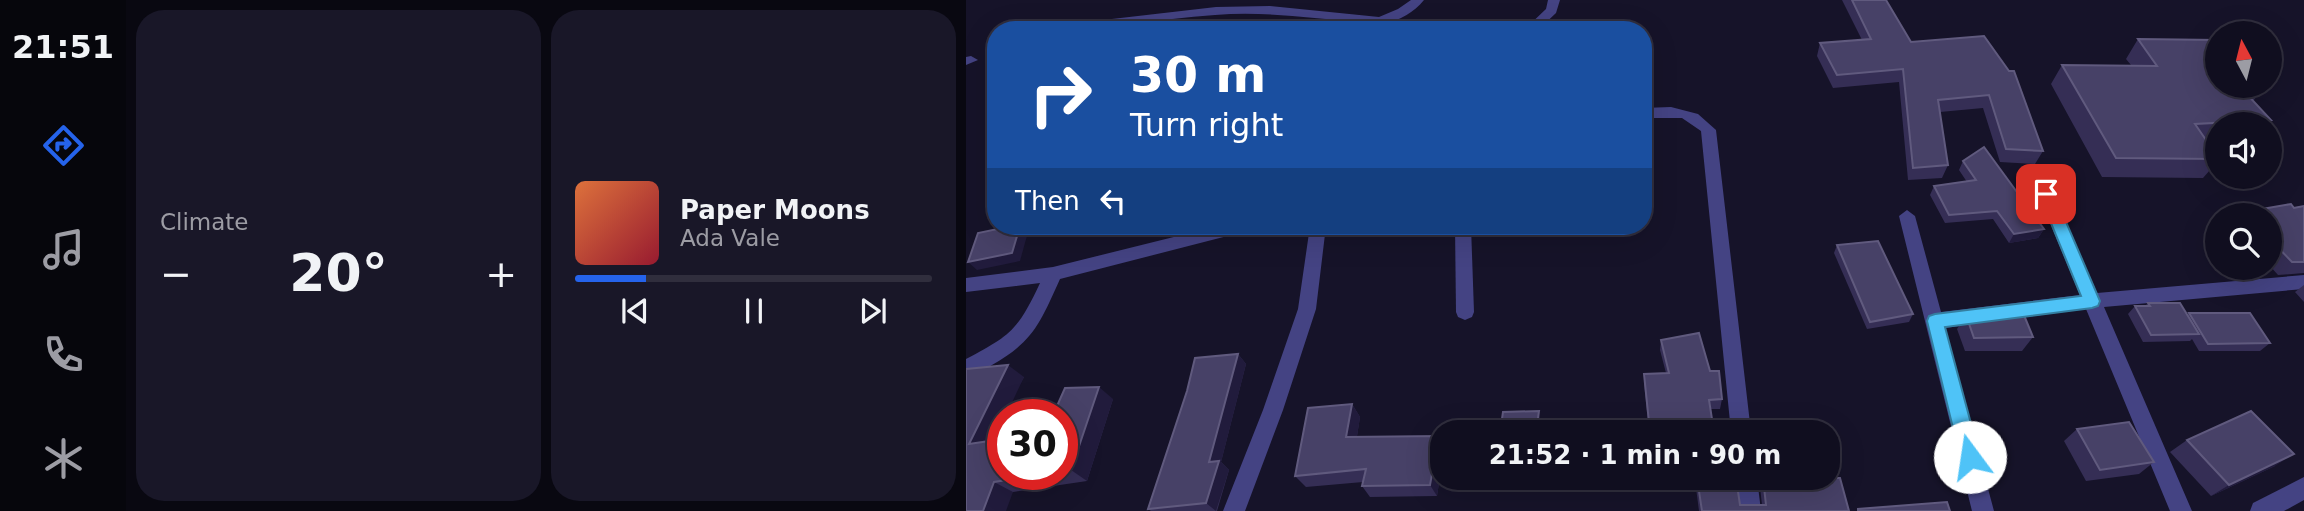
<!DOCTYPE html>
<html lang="en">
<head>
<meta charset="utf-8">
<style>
	:root { --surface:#100e1f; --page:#191728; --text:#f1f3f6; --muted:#9c9ca4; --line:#302e3d; --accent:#2563eb }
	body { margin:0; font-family:"DejaVu Sans",sans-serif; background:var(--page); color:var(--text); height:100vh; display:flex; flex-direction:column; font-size:26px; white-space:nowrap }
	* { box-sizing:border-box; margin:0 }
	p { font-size:23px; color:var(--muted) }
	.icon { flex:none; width:38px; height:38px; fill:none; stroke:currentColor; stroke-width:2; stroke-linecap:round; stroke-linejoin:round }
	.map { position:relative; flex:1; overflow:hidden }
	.panel { display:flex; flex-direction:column; gap:10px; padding:10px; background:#090811; width:840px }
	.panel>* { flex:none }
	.banner { position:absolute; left:21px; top:21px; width:665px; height:214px; border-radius:28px; box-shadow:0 7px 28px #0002,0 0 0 2px var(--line); background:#1a4fa0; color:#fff; overflow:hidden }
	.needle { width:46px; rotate:353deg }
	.buttons { position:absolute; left:1239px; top:21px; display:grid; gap:14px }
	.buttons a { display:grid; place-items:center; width:77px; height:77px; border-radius:50%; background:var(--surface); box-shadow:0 7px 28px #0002,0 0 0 2px var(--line); font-size:35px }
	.speed { position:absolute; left:21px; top:399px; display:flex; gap:14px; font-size:35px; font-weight:700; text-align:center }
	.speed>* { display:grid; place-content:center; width:91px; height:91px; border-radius:50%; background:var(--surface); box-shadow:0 7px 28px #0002,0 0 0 2px var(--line); line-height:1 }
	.speed .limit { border:10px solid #d22; background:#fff; color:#111 }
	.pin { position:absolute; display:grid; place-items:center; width:60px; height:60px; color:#fff; margin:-30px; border-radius:14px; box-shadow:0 4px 10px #0006 }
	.me { position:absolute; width:77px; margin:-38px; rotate:346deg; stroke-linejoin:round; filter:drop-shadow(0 0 5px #0008) }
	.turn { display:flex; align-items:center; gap:24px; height:147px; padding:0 28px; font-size:32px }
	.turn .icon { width:91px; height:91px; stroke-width:2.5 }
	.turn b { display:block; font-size:49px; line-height:60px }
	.then { display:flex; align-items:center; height:66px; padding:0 28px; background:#0003; gap:14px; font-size:26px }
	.big { font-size:52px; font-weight:700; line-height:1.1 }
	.panel .widget { flex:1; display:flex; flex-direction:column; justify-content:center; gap:10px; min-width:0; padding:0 24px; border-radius:28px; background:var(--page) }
	.song { display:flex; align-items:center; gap:21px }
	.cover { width:84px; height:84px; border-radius:10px; background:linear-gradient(135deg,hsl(20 70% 55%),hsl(350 70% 35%)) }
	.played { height:7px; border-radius:4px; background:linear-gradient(90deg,var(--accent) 20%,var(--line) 20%) }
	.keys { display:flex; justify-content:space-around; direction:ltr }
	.heat { display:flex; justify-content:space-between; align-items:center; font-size:38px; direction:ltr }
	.panel .tiles { flex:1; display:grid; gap:10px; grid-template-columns:repeat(2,1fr) }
	.trip { position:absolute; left:464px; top:420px; width:410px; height:70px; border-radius:28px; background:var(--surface); box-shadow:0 7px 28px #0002,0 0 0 2px var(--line); font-weight:700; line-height:70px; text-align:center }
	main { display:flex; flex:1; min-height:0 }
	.dock { display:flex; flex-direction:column; width:126px; justify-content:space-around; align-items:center; background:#06060c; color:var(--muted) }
	.dock .icon { width:49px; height:49px }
	.dock .current { color:var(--accent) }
	.dock b { font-size:32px; color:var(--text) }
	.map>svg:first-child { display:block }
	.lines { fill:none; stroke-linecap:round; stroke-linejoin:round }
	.street { fill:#444383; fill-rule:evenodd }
	.wall { fill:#352e55 }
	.shaded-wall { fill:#211b3c }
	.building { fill:#474167; stroke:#605a7e; stroke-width:2 }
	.route { fill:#4fc3f7; stroke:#337fa1; stroke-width:2 }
</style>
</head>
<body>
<main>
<nav class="dock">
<b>21:51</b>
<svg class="icon current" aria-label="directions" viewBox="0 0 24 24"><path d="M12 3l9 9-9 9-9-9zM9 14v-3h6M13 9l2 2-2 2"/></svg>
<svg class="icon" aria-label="music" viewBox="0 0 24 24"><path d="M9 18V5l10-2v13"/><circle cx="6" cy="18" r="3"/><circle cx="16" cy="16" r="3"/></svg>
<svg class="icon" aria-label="phone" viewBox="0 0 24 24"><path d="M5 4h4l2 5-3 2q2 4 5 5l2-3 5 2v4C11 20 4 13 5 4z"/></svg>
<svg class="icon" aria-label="climate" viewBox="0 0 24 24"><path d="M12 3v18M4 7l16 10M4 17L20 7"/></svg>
</nav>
<section class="panel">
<div class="tiles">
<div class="widget"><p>Climate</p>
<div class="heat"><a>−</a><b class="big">20°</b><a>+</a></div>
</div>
<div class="widget">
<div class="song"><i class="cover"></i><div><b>Paper Moons</b><p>Ada Vale</p></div></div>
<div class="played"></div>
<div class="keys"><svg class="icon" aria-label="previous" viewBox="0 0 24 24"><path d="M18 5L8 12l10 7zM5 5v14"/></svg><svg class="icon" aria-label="pause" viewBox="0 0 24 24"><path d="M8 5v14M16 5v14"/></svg><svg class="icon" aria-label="next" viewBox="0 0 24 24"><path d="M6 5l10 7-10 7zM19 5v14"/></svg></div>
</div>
</div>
</section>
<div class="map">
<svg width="1338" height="511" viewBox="0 0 1338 511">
	<rect width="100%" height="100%" fill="#161329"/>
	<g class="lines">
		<g class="street">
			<path d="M 445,0 L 458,0 C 438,25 401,30 371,30 L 393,22 C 345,18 297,11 249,15 C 192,19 136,30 79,30 L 85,26 L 250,7 L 304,6 L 413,17 L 432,9 Z"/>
			<path d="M 582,0 L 594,0 L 590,13 L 572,30 L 558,30 L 580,9 Z"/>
			<path d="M 5,56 L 12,60 L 0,65 L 0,57 Z"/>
			<path d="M 705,107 L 732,114 L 750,130 L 785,432 L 765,432 L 735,131 L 716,118 L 677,118 L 677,108 Z"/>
			<path d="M 1080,188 L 1088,194 L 1131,293 L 1338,275 L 1338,289 L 1138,307 L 1226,511 L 1204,511 L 1120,309 L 979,328 L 1028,511 L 1006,511 L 933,216 L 941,210 L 949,216 L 975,312 L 1114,295 L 1072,194 Z"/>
			<path d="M 252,226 L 285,226 L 283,230 L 277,232 L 94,279 C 74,323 68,341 26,365 C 17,370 9,376 0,374 L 0,359 C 45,335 52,330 74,283 L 0,292 L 0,278 L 87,267 Z"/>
			<path d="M 344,226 L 360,226 L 350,309 L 317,410 L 279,511 L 257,511 L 297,410 L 332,309 Z"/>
			<path d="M 489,226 L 505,226 L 508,312 L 506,317 L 499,320 L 492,317 L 490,312 Z"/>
			<path d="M 1338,477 L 1338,500 L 1318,511 L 1284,511 L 1287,503 Z"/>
			<path d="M 769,478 L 791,478 L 795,511 L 773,511 Z"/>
		</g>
	</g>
	<g class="wall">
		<path d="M 876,0 L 920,0 L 945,42 L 1018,36 L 1077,151 L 1069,164 L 1034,162 L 1017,108 L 974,112 L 982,165 L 976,178 L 942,180 L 933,82 L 867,88 L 851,56 L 854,43 L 896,40 Z"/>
		<path d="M 1172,39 L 1296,90 L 1287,101 L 1305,120 L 1301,124 L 1251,124 L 1251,141 L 1241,142 L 1251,156 L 1251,162 L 1237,178 L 1136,177 L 1085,84 L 1096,65 L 1165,65 L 1160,59 Z"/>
		<path d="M 997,161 L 1078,229 L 1072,238 L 1043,243 L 1027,219 L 979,223 L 964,195 L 968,186 L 1001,182 L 993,170 Z"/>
		<path d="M 1338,206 L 1338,273 L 1312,275 L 1304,266 L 1304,215 L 1275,215 L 1279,212 Z"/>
		<path d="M 871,245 L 947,314 L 943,322 L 901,329 L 868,253 Z"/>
		<path d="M 1338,285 L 1338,302 L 1329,292 Z"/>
		<path d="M 1182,303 L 1221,315 L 1223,313 L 1304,343 L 1294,351 L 1233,351 L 1226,339 L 1224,341 L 1177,342 L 1162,314 L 1169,306 L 1179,306 Z"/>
		<path d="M 1000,315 L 1067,337 L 1056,351 L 999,351 L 991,329 Z"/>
		<path d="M 695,340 L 744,371 L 756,399 L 754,409 L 745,409 L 748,432 L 683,432 L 678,383 L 678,374 L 700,373 L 694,350 Z"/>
		<path d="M 272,354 L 280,364 L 255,462 L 263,470 L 251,511 L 185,511 L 182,509 Z"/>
		<path d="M 0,369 L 58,377 L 37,415 L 37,422 L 28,440 L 37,474 L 96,474 L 96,415 L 147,399 L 121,481 L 47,492 L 0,511 Z"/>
		<path d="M 386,404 L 394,417 L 391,436 L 473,436 L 476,443 L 476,463 L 471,496 L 404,497 L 396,486 L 397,482 L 340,487 L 329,476 Z"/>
		<path d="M 1111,429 L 1188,462 L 1173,474 L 1120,481 L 1098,441 Z"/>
		<path d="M 1221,440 L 1309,466 L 1245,496 L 1204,452 Z"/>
		<path d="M 687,478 L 770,478 L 774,505 L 796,505 L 793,478 L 869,478 L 883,511 L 733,511 L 729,480 L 688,483 Z"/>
	</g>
	<g class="shaded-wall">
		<path d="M 54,226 L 56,226 L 62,232 L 54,261 L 11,270 L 2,262 Z"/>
		<path d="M 1078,229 L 1072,238 L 1043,243 L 1048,234 Z"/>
		<path d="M 272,354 L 280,364 L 255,462 L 263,470 L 250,511 L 240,503 L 243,462 Z"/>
		<path d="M 42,365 L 58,377 L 40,415 L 37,415 L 37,422 L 21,455 L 3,444 Z"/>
		<path d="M 133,387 L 147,399 L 121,481 L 105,470 Z"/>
		<path d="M 386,404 L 394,417 L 389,449 L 380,437 Z"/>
		<path d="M 573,411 L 574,418 L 573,432 L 570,432 Z"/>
		<path d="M 473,436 L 476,443 L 476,463 L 471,496 L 464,485 Z"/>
		<path d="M 1328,454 L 1309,466 L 1245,496 L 1263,485 Z"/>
		<path d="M 28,482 L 47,492 L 40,511 L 17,511 Z"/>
	</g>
	<g class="building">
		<path d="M 886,0 L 920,0 L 945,42 L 1018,36 L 1043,71 L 1048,71 L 1077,151 L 1040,149 L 1023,95 L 972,100 L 982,165 L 947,168 L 937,69 L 871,75 L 854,43 L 905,39 Z"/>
		<path d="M 1172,39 L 1251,40 L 1251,86 L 1292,86 L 1296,90 L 1277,90 L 1305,120 L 1229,124 L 1251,156 L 1251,159 L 1150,158 L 1096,65 L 1191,66 Z"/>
		<path d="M 1018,147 L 1078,229 L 1048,234 L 1031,211 L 983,215 L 968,186 L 1010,180 L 997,161 Z"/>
		<path d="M 1325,204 L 1328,208 L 1338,206 L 1338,262 L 1326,262 L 1304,239 L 1304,215 L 1282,215 L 1279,212 Z"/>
		<path d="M 46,226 L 54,226 L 46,253 L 2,262 L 12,233 Z"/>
		<path d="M 912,241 L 947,314 L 904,322 L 871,245 Z"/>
		<path d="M 1182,303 L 1214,303 L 1233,334 L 1185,335 L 1169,306 L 1184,306 Z"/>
		<path d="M 1055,308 L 1067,337 L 1008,338 L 1000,315 Z"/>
		<path d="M 1223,313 L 1284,313 L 1304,343 L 1242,344 Z"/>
		<path d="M 733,333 L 744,371 L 753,371 L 756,399 L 743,400 L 748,432 L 684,432 L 678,374 L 703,373 L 695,340 Z"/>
		<path d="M 272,354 L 243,462 L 253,461 L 240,503 L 182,509 L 221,391 L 229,358 Z"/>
		<path d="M 42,365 L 3,444 L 37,439 L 37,474 L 78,474 L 28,482 L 17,511 L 0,511 L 0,369 Z"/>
		<path d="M 133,387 L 105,470 L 96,472 L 96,415 L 87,415 L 99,388 Z"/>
		<path d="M 386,404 L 380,437 L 473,436 L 464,485 L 396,486 L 400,469 L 329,476 L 342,408 Z"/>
		<path d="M 573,411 L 570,432 L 534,432 L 537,412 Z"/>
		<path d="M 1285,411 L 1328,454 L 1263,485 L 1221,440 Z"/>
		<path d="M 1163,422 L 1188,462 L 1134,470 L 1111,429 Z"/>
		<path d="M 861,448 L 869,478 L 874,478 L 883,511 L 736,511 L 731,478 L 770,478 L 774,505 L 800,505 L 797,478 L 861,478 Z"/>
		<path d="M 981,502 L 984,511 L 892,511 L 892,509 Z"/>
	</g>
	<path class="route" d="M 1080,189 L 1088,194 L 1134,301 L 1132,306 L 1126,308 L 979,327 L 1014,457 L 1011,463 L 1004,466 L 997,463 L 994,457 L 961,321 L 963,316 L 969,314 L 1115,296 L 1073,194 Z"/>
</svg>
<div class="buttons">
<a><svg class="needle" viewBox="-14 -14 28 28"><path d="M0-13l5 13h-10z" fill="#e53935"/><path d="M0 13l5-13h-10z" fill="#9c9ca4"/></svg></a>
<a><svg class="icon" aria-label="sound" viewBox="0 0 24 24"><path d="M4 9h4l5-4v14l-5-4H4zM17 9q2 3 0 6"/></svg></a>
<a><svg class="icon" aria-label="search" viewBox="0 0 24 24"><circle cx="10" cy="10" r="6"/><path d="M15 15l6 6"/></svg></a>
</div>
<div class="speed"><div class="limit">30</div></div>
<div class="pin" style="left:1080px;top:194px;background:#d93025"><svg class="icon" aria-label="arrive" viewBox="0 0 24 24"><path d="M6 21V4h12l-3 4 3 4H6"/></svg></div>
<svg class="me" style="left:1004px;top:457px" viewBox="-20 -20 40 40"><circle r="19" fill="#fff"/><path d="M0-13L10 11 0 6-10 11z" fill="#4fc3f7"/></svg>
<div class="trip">21:52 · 1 min · 90 m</div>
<div class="banner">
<div class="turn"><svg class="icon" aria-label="right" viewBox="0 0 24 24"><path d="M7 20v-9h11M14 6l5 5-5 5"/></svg><div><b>30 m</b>Turn right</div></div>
<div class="then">Then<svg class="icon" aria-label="left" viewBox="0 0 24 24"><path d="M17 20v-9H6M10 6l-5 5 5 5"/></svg></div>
</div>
</div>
</main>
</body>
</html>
